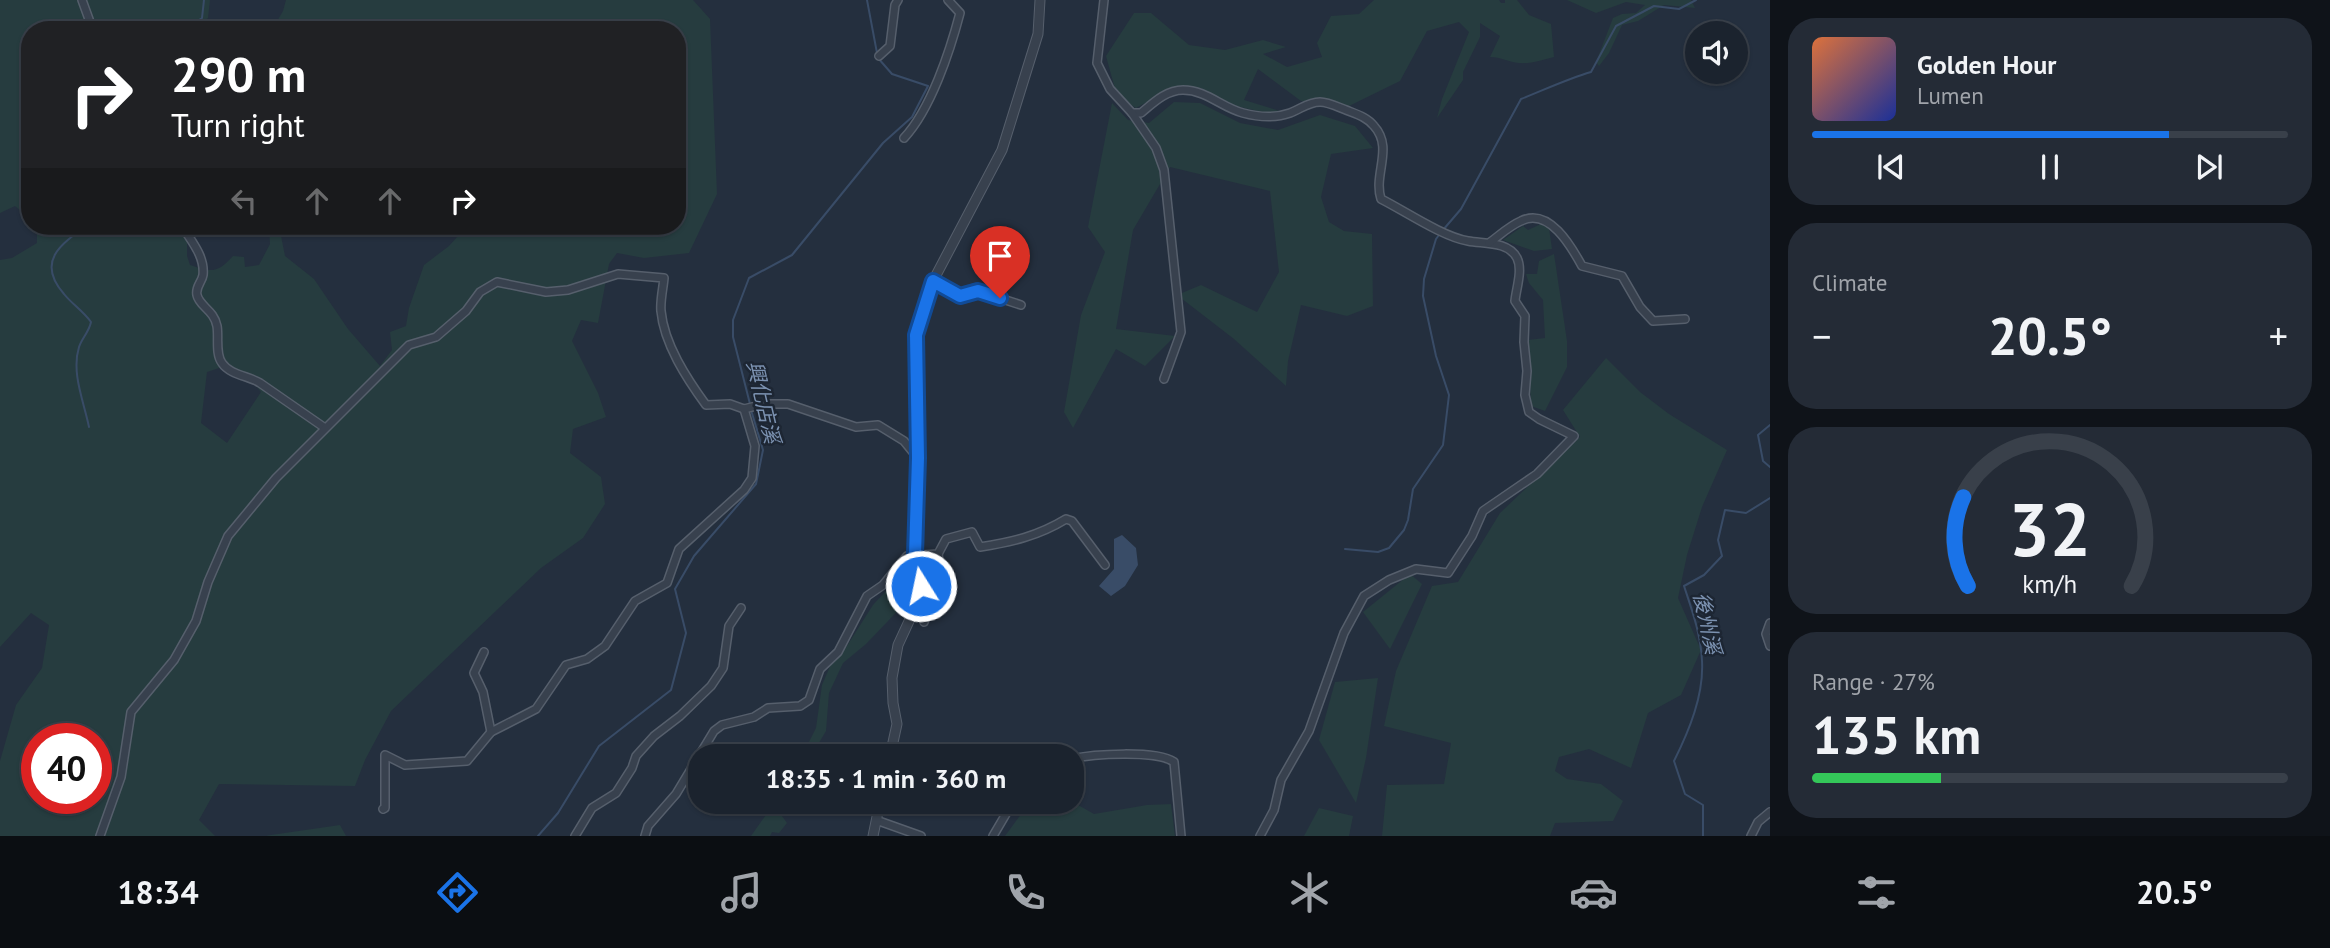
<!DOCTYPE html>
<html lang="en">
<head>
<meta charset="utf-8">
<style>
	:root { --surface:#1b232e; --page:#242b36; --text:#f1f3f6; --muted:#a0a4aa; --line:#39404a; --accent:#1a73e8 }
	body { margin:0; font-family:"PT Sans","Noto Sans TC",sans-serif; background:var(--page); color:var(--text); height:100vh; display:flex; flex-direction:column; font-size:26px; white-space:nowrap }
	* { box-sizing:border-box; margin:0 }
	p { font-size:23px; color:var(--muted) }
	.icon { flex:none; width:38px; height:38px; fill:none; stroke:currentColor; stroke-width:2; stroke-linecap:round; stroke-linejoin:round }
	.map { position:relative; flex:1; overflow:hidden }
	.side { display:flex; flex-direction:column; gap:18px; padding:18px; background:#0f1319; width:560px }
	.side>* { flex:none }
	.hud { position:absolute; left:21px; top:21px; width:665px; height:214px; border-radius:28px; box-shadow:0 2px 5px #0004,0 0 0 2px var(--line); background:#202124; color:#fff; overflow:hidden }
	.buttons { position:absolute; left:1685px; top:21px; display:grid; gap:14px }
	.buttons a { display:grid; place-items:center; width:63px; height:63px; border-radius:50%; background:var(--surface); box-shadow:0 2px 5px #0004,0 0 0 2px var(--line); font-size:35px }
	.speed { position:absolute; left:21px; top:723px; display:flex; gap:14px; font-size:35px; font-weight:700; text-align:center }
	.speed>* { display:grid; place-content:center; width:91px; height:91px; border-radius:50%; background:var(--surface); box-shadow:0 2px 5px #0004,0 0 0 2px var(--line); line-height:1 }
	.speed .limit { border:10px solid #d22; background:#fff; color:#111 }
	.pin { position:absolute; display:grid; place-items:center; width:60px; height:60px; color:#fff; margin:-72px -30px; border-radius:50% 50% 50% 0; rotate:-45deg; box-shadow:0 0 7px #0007 }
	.pin .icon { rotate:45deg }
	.me { position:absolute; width:77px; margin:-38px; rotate:350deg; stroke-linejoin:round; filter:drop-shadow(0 0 5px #0008) }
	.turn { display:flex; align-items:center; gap:24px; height:147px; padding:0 35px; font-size:32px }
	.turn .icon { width:91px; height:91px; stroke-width:2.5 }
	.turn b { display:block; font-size:49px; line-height:60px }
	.lanes { display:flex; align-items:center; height:66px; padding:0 35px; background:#0003; justify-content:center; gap:35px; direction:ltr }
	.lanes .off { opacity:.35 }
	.big { font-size:52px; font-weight:700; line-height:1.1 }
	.side .card { flex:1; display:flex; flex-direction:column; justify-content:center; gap:10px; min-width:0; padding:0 24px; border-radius:28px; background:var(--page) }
	.side .dial { align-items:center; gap:0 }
	.dial svg { height:182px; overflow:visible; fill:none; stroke:var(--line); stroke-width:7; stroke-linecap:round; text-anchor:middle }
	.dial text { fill:var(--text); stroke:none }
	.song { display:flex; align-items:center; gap:21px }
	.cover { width:84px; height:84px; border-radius:10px; background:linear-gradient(135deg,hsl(20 70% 55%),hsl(230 70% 35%)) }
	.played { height:7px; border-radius:4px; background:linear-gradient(90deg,var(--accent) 75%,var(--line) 75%) }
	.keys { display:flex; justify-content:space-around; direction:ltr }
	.heat { display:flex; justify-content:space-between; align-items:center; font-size:38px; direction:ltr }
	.charge { height:10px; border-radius:5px; background:linear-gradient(90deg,#34c759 27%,var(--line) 0) }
	.trip { position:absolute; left:688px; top:744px; width:396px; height:70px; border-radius:28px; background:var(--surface); box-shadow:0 2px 5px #0004,0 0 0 2px var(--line); font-weight:700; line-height:70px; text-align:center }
	.menu { display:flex; height:112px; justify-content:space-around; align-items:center; background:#0b0e12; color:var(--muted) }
	.menu .icon { width:49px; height:49px }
	.menu .current { color:var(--accent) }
	.menu b { font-size:32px; color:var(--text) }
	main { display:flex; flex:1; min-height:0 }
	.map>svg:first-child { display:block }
	.green { fill:#263c3f; fill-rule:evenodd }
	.water { fill:#394c67 }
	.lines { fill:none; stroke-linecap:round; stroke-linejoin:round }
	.stream { stroke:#394c67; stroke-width:2 }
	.minor-casing { stroke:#565f6c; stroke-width:10 }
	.tertiary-casing { stroke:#565f6c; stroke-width:11 }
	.minor { stroke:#38414e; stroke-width:7 }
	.tertiary { stroke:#38414e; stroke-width:9 }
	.route-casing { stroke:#114b97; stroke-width:18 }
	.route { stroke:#1a73e8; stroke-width:12 }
	.labels { text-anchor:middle; stroke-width:5; stroke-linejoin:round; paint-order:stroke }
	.water-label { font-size:21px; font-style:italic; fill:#7c92b1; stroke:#1d2633 }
</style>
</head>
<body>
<main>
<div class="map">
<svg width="1770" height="836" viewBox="0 0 1770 836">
	<rect width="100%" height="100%" fill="#242f3e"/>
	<g class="green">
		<path d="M 0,0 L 210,0 L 208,18 L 193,30 L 30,30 L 30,218 L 15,206 L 0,213 Z"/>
		<path d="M 286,0 L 693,0 L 710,19 L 717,194 L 689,253 L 644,258 L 617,253 L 609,264 L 598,323 L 581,320 L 572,341 L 598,393 L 606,417 L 573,429 L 570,453 L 601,477 L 605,504 L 583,538 L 541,568 L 391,711 L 365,760 L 355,786 L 219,784 L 199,820 L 215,836 L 0,836 L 0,761 L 16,705 L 42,668 L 49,625 L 31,613 L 0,647 L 0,260 L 12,258 L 37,243 L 37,226 L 187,226 L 187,256 L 190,265 C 211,272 217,274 233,256 L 244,257 L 245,267 L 259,265 L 270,244 L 269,226 L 279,226 L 285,256 L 314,279 L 348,329 L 380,366 L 392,350 L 390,332 L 406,326 L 409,308 L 424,265 L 449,246 L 467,226 L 677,226 L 677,30 L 272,30 L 283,11 ZM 228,365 L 245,373 L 261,392 L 227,443 L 201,423 L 207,372 ZM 37,738 L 96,738 L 96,798 L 37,798 Z"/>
		<path d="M 1374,0 L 1499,0 L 1501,3 L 1505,3 L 1505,0 L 1517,0 L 1529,15 L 1551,24 L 1554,57 C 1542,60 1531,64 1519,63 C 1509,62 1501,57 1490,57 L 1500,36 L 1480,23 L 1480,37 L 1463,72 L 1463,80 L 1437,118 L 1442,99 L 1469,32 L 1459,22 L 1427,31 L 1400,81 L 1347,107 L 1301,101 L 1258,69 L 1244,100 L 1283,112 L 1275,115 L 1227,104 L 1201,88 L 1171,89 L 1136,108 L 1117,96 L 1106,56 L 1134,13 L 1151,13 L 1189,45 L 1225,50 L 1263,40 L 1286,47 L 1263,54 L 1287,67 L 1322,57 L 1317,43 L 1331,16 L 1359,14 Z"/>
		<path d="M 1567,0 L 1691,0 L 1695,8 L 1664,5 L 1638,21 L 1622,25 L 1609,53 L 1599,66 L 1596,62 L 1613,18 L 1622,14 L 1636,13 L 1645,5 L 1626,2 L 1596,13 Z"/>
		<path d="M 1174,102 L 1200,103 L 1240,123 L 1278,130 L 1320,115 L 1355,126 L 1373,148 L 1331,154 L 1321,197 L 1329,222 L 1344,231 L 1372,234 L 1373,306 L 1347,316 L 1301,305 L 1288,361 L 1286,386 L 1234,339 L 1177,295 L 1201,285 L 1257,312 L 1279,272 L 1270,191 L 1170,167 L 1133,230 L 1116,329 L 1175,336 L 1145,366 L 1116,349 L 1073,428 L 1064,412 L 1081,315 L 1105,252 L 1088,227 L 1112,103 L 1128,120 L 1149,123 Z"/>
		<path d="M 1541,224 L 1549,228 L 1552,249 L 1534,251 L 1503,240 L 1523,226 L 1528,230 Z"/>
		<path d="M 1554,254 L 1567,341 L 1567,367 L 1545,411 L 1531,406 L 1528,340 L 1545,338 L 1543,300 L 1529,283 L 1526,274 L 1537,274 L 1539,261 Z"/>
		<path d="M 1606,358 L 1640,392 L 1669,414 L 1727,450 L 1702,507 L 1687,555 L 1678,598 L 1701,650 L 1681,695 L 1648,713 L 1631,768 L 1589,749 L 1559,757 L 1555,771 L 1567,779 L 1601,784 L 1623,801 L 1613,821 L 1555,823 L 1550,836 L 1382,836 L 1387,785 L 1444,784 L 1451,743 L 1384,726 L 1396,671 L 1432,586 L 1458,582 L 1500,513 L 1580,437 L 1563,410 Z"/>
		<path d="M 908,567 L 914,573 L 910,598 L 866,644 L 843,663 L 829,693 L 826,731 L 811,756 L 802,756 L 816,728 L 822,685 L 831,664 L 845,649 L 873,605 Z"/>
		<path d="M 1410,574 L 1422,584 L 1390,649 L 1363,612 Z"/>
		<path d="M 1378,678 L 1366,758 L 1356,803 L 1319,740 L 1335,682 Z"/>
		<path d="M 1071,801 L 1094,814 L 1147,805 L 1171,804 L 1175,836 L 1005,836 L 1030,802 Z"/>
		<path d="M 775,802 L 782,802 L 777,809 L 787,823 L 779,833 L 772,832 L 770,836 L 751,836 Z"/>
		<path d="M 1319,808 L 1353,816 L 1349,836 L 1304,836 Z"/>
		<path d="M 340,825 L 346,836 L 266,836 L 271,835 Z"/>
	</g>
	<path class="water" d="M 1122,535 L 1136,548 L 1138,565 L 1125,586 L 1111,596 L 1099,586 L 1114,569 L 1114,539 Z"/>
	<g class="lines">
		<g class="stream">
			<path d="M 867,0 L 877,53"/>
			<path d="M 185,30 L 202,18 L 204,0"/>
			<path d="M 87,226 C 60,244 36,262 64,294 C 72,304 83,311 91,322 C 89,332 82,338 79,347 C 71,373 84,402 89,427"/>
			<path d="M 1443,230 L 1461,209 L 1521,99 C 1544,90 1567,79 1591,72 L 1616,26 L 1654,6 L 1679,9 L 1696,0"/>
			<path d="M 750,404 L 733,337 L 733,320 L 749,278 L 792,255 L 883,143 L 912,117 L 928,86 L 892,74 L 878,58"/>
			<path d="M 1770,425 L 1758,435 L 1763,461 L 1770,467"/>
			<path d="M 1345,549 L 1378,552 L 1389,548 L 1404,530 L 1408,520 L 1413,489 L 1443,445 L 1449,395 L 1436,356 L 1423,296 L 1424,279 L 1436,239 L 1439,235"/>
			<path d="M 538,836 L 558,813 L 599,746 L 671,690 L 686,633 L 675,589 L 694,556 L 756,484 L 763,450 L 751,410"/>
			<path d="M 1703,836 L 1703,805 L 1685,794 L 1674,761 C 1689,731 1704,695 1702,661 C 1701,635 1692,610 1684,586 L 1704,575 L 1722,556 L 1718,540 L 1725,510 L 1746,513 L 1770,498"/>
		</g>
		<g class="minor-casing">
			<g id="minor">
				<path d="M 82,0 L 90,22 L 90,30"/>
				<path d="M 1104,0 L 1097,63 L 1110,89 L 1132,113 L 1141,113 C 1153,103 1166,90 1183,90 C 1206,90 1221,107 1243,113 C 1258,117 1276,118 1290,113 C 1301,109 1308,102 1320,102 C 1328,102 1338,107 1346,110 C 1356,114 1367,117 1374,126 C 1394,148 1373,174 1381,199 C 1405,211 1443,237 1468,241 C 1484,244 1508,241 1517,258 C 1523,270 1516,289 1515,301 L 1525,316 L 1524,342 L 1527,371 L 1525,395 L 1529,412 L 1539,419 L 1574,436 L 1537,474 L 1483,511 L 1472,536 L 1448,573 L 1416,569 L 1389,580 L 1364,596 L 1344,633 L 1309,731 L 1281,780 L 1274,810 L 1260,836"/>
				<path d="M 879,56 L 890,46 L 895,5 L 898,0"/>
				<path d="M 1132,113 L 1156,148 L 1164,170 L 1181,332 L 1164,379"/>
				<path d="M 904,138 C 931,109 950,51 960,13 L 948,0"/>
				<path d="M 182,226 C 191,241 205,256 203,275 C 202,282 195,287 197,295 C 199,306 214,310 217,326 C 219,337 215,354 222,363 C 230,375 249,376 260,383 L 325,428"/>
				<path d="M 1489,243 C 1499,236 1509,226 1521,221 C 1549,207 1571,246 1582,266 L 1622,276 L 1640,307 L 1653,321 L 1685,319"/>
				<path d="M 933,281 L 960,296 L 978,291 L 1021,305"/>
				<path d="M 924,622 L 941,575 L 938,554"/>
				<path d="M 1770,623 L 1766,634 L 1770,646"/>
				<path d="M 484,652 L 474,673 L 483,692 L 491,732"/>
				<path d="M 1071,759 C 1093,754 1156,750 1174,762 L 1181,836"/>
				<path d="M 383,809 L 385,808 L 385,755 L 405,765 L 467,761 L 491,732 L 536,709 L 566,665 L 587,659 L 605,646 L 635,601 L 667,583 L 679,549 L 744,490 L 752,478 L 755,446 L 744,409"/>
				<path d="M 876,820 L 921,836"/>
				<path d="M 100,836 L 121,777 L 131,712 L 174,660 L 196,621 L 208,582 L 228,536 L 276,478 L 409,345 L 436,337 L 466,311 L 480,292 L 497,282 L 546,292 L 568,290 L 618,274 L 664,278 C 663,289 660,301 661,311 C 664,344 687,379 706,405 L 730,404 L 744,409 L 764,404 L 788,404 L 856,427 L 878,425 L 904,441 L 917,457"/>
				<path d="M 575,836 L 592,808 L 616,793 L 632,768 L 636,756 L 654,736 L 680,716 L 711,686 L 723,668 L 729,626 L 741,608"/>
				<path d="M 645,836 L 648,826 L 676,794 L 714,731 L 722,725 L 754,717 L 768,708 L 800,706 L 809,700 L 820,669 L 838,652 L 867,596 L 883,585 L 907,556 L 938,554 L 946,539 L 972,532 L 980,547 C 1012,542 1038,536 1066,519 L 1072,521 L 1105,565"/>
				<path d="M 993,836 L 1013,802"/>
				<path d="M 1751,836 L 1758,822 L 1770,812"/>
			</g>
		</g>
		<g class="tertiary-casing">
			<g id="tertiary">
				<path d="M 890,756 L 897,724 L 893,703 L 892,678 L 898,645 L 916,606 L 921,586 L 915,556 L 918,458 L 916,335 L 933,281 L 1002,150 L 1038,34 L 1040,0"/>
				<path d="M 873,836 L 880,802"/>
			</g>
		</g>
		<use href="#minor" class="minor"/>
		<use href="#tertiary" class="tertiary"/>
	</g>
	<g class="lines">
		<g class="route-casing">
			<path id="route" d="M 921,586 L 915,555 L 918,458 L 916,335 L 933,281 L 960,296 L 978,291 L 1000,298"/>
		</g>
		<use href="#route" class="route"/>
	</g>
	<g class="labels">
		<g class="water-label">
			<text transform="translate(763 402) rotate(77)" y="7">興化店溪</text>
			<text transform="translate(1707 623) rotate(78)" y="7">後州溪</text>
		</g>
	</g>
</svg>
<div class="buttons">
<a><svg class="icon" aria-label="sound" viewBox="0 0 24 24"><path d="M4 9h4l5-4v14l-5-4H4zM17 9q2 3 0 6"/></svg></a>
</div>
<div class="speed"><div class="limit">40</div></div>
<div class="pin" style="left:1000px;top:298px;background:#d93025"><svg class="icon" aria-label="arrive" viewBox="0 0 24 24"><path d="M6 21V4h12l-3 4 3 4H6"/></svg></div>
<svg class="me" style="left:921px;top:586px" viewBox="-20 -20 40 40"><circle r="17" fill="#1a73e8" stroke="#fff" stroke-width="3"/><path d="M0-11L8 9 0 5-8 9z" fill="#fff"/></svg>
<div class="trip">18:35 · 1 min · 360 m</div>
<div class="hud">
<div class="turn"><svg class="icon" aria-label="right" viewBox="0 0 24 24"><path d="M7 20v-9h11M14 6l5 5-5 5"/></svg><div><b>290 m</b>Turn right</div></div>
<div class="lanes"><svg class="icon off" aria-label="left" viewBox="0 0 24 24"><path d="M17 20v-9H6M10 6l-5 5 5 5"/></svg><svg class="icon off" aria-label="ahead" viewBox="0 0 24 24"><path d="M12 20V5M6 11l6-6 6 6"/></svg><svg class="icon off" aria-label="ahead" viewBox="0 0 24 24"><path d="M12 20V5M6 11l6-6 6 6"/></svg><svg class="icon" aria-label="right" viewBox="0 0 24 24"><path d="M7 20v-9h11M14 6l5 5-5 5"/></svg></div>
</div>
</div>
<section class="side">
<div class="card">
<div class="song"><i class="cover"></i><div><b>Golden Hour</b><p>Lumen</p></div></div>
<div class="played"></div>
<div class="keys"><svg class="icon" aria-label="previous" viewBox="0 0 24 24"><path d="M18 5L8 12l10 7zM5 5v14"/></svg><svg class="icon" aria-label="pause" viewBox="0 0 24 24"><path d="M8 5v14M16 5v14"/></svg><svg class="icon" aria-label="next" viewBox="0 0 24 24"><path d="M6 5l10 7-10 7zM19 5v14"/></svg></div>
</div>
<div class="card"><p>Climate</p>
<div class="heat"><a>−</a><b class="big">20.5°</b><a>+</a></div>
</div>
<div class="card dial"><svg viewBox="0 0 100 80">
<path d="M14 69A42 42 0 1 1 86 69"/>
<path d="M14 69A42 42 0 0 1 12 30" stroke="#1a73e8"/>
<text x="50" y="56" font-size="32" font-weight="700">32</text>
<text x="50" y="72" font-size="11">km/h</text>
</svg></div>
<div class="card"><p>Range · 27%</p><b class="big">135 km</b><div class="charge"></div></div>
</section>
</main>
<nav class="menu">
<b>18:34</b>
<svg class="icon current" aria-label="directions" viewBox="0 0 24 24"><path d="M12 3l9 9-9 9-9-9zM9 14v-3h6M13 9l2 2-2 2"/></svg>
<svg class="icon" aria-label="music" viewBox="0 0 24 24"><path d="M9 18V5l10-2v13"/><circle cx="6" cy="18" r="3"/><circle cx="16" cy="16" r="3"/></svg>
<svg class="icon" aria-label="phone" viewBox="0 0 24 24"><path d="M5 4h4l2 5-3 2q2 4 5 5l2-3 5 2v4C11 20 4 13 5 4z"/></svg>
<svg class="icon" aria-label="climate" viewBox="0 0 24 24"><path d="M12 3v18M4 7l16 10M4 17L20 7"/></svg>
<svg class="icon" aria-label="car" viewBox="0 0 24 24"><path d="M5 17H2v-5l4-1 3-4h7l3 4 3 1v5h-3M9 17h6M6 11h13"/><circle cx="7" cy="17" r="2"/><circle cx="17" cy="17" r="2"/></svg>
<svg class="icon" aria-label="filters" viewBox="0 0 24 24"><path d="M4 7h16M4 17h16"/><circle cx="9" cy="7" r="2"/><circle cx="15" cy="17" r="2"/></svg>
<b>20.5°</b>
</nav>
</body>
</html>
